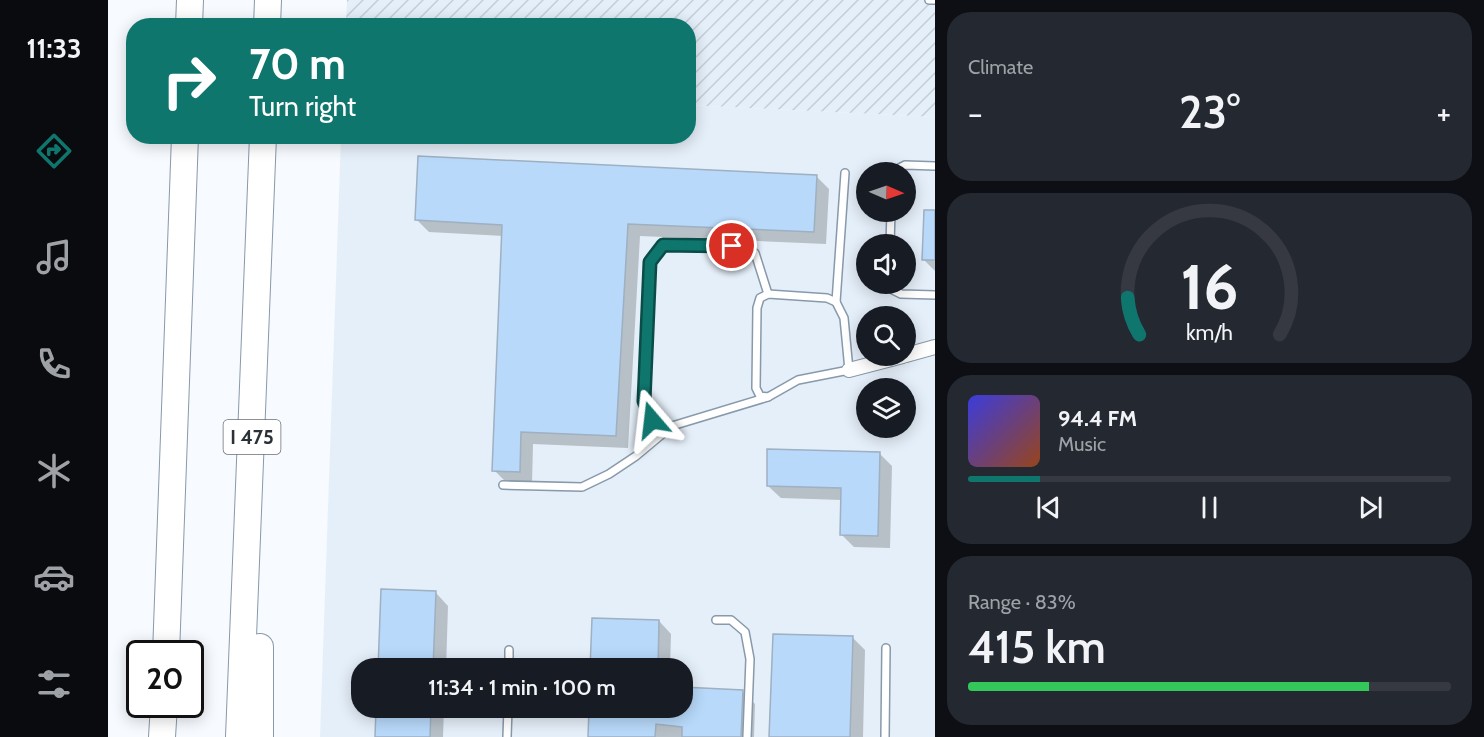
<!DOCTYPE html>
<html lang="en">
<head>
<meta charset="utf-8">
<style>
	:root { --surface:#171b24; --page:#242831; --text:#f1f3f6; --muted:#9ea1a6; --line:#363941; --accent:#0f766e }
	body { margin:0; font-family:Cabin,sans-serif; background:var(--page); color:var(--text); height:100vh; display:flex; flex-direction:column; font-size:22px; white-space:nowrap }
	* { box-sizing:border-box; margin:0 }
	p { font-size:20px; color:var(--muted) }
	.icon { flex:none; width:33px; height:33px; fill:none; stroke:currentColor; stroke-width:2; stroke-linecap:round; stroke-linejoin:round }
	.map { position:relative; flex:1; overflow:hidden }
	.sheet { display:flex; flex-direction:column; gap:12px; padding:12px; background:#0d0f14; width:549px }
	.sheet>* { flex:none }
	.banner { position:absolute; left:18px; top:18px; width:570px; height:126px; border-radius:24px; box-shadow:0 3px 15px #0003; background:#0f766e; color:#fff; overflow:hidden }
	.needle { width:39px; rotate:92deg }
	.controls { position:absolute; left:748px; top:162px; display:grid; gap:12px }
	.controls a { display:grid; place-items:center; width:60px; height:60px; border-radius:50%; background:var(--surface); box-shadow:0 3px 15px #0003; font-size:30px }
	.speed { position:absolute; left:18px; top:640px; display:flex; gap:12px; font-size:30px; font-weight:700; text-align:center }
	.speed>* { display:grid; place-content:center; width:78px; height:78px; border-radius:50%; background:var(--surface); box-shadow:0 3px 15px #0003; line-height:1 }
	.speed .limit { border:3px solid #111; border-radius:9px; background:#fff; color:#111 }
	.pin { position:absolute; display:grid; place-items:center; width:51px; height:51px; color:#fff; margin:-26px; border:3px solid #fff; border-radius:50%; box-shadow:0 2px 6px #0007 }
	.me { position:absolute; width:66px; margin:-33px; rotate:343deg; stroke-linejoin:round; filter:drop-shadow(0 0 4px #0008) }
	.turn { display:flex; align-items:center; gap:21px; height:126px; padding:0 24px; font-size:27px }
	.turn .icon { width:78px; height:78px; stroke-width:2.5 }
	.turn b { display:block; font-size:42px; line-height:51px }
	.big { font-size:45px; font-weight:600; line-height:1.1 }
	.sheet .widget { flex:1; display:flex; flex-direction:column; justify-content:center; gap:9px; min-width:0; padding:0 21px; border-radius:24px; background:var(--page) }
	.sheet .dial { align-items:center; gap:0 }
	.dial svg { height:156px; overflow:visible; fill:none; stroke:var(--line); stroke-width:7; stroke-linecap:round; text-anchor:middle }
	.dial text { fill:var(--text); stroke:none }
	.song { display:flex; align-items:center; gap:18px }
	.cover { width:72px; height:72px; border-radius:9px; background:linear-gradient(135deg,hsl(240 70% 55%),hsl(20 70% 35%)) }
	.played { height:6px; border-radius:3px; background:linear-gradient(90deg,var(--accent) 15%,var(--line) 15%) }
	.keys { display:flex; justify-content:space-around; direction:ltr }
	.heat { display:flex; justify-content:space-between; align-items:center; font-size:33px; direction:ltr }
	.charge { height:9px; border-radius:4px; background:linear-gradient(90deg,#34c759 83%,var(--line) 0) }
	.trip { position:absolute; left:243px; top:658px; width:342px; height:60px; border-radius:24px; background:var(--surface); box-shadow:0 3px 15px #0003; font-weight:600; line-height:60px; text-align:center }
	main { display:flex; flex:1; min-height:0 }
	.dock { display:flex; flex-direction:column; width:108px; justify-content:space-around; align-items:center; background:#090b0e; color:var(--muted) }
	.dock .icon { width:42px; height:42px }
	.dock .on { color:var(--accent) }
	.dock b { font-size:27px; color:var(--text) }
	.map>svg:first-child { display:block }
	.built { fill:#e5eff9; fill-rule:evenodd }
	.industrial { fill:url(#industrial-furrows) }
	.shadow { fill:#0003 }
	.building { fill:#b8d9fa; stroke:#9eb0c2; stroke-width:1.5 }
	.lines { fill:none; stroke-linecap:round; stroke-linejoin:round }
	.service-casing { stroke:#8799aa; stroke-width:10 }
	.minor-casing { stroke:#8799aa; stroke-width:16 }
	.motorway-casing { stroke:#8799aa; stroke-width:28 }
	.service { stroke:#fff; stroke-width:7 }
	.minor { stroke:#fff; stroke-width:14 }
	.motorway { stroke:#fff; stroke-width:26 }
	.route-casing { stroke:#0a4d48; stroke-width:15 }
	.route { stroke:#0f766e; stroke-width:10 }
	.labels { text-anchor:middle; stroke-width:4.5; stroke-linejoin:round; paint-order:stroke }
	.shield { fill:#fff; stroke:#6a6f74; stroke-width:1.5 }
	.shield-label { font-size:20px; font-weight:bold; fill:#2a3138 }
</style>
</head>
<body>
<main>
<nav class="dock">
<b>11:33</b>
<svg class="icon on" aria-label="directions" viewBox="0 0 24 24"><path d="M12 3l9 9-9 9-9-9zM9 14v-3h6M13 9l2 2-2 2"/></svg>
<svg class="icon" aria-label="music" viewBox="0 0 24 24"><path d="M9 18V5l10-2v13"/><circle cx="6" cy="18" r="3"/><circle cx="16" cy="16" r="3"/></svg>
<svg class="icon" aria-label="phone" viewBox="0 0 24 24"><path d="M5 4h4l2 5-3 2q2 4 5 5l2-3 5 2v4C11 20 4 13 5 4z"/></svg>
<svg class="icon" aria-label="climate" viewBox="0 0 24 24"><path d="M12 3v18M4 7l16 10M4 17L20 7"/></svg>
<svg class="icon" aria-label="car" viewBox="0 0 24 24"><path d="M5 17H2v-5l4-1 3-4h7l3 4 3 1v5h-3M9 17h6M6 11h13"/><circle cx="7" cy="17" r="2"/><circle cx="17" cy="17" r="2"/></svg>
<svg class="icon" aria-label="filters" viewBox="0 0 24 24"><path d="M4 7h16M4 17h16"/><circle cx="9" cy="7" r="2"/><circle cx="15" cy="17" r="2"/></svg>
</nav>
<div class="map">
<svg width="827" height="737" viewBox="0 0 827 737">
	<defs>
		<pattern id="industrial-furrows" width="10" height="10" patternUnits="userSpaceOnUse" patternTransform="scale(1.5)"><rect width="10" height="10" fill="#e5eff9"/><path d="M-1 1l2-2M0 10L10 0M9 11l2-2" fill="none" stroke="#c5cdd6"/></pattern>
	</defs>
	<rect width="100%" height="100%" fill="#f7fafe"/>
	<path class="built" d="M 581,105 L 827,117 L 827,737 L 212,737 L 233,137 L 580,136 ZM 759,172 L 798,172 L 798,212 L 759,212 ZM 759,244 L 798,244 L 798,284 L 759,284 ZM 759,316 L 798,316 L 798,356 L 759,356 ZM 759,388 L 798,388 L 798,428 L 759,428 ZM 254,669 L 574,669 L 574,708 L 254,708 Z"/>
	<path class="industrial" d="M 239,0 L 827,0 L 827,117 L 581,105 L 580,26 L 238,26 Z"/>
	<g class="shadow">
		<path d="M 708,176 L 721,189 L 718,244 L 532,236 L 520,448 L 425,444 L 424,484 L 399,483 L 386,470 L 396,236 L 321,232 L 308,219 Z"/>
		<path d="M 827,227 L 827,271 L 815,259 Z"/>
		<path d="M 771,453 L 784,466 L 782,548 L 746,547 L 733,534 L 734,500 L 673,498 L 660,486 Z"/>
		<path d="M 328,593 L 340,606 L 338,669 L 271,669 Z"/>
		<path d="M 551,621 L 563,634 L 562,669 L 484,669 Z"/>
		<path d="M 745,638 L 757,650 L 755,737 L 663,737 Z"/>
		<path d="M 634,691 L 647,704 L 646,737 L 482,737 L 483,708 L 574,708 Z"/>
		<path d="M 270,708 L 336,708 L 335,737 L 268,737 Z"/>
	</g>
	<g class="building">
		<path d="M 310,156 L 709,175 L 706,232 L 520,224 L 508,436 L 413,432 L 412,472 L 384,471 L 394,225 L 307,220 Z"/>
		<path d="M 816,210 L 827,210 L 827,260 L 814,260 Z"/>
		<path d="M 659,449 L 772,452 L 770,536 L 732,535 L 733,488 L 659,486 Z"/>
		<path d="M 273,589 L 328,591 L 325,669 L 270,669 Z"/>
		<path d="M 484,618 L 551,620 L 550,669 L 482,669 Z"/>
		<path d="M 665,634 L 745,636 L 742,737 L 661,737 Z"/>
		<path d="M 574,687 L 635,690 L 633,737 L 574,737 L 574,727 L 548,724 L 547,737 L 480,737 L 481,708 L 574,708 Z"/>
		<path d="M 268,708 L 323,708 L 322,737 L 267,737 Z"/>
	</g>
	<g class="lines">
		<g class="service-casing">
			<g id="service">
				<path d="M 821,0 L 827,0"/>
				<path d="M 784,172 L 797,165 L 827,166"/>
				<path d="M 782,244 L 783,212"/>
				<path d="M 782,284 L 783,289 L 793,294 L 827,295"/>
				<path d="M 660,294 L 647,253 L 624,246 L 555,245 L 542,262 L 536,401 L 544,420 L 564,426 L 660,397"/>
				<path d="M 660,294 L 719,298 L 728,302 L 736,318 L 741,370 L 690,380 L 660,397 L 652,396 L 648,388 L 649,308 L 652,298 Z"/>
				<path d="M 728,302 L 737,173"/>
				<path d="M 395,485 L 474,487 L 501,474 L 528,456 L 564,426"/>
				<path d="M 608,620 L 623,620 L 637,632 L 642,659 L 639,737"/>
				<path d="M 401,669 L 401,650"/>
				<path d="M 399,737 L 400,708"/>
				<path d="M 777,737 L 778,648"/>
			</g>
		</g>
		<g class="minor-casing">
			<g id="minor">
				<path d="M 798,355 L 827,347"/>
				<path d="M 741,370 L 795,356"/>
			</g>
		</g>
		<g class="motorway-casing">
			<g id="motorway">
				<path d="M 81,26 L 82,0"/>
				<path d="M 159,26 L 160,0"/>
				<path d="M 152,647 L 152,737"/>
				<path d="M 58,654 L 77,136"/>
				<path d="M 54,737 L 56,705"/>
				<path d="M 131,737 L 155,136"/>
			</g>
		</g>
		<use href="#service" class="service"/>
		<use href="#minor" class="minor"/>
		<use href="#motorway" class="motorway"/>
	</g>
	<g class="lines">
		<g class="route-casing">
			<path id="route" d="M 544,420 L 536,401 L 542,262 L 555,245 L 624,246"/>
		</g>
		<use href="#route" class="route"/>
	</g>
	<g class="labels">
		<rect class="shield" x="115.5" y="420" width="57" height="34" rx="4.5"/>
		<g class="shield-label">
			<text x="144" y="444">I 475</text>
		</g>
	</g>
</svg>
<div class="controls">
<a><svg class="needle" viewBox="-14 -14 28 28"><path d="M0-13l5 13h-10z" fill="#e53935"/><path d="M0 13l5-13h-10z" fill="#9ea1a6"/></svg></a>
<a><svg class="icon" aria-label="sound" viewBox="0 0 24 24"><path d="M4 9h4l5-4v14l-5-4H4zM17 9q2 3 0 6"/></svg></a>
<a><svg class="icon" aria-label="search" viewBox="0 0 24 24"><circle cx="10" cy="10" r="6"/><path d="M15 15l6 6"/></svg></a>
<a><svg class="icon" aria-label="layers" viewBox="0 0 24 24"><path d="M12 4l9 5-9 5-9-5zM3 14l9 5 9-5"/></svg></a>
</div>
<div class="speed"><div class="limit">20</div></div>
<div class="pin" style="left:624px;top:246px;background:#d93025"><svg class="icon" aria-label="arrive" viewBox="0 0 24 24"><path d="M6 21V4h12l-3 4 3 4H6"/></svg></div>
<svg class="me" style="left:544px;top:420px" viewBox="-20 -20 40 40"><path d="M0-17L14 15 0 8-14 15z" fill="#0f766e" stroke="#fff" stroke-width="4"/></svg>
<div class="trip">11:34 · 1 min · 100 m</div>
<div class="banner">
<div class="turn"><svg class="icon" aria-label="right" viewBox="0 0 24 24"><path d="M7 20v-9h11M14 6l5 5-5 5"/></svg><div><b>70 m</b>Turn right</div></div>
</div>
</div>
<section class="sheet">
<div class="widget"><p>Climate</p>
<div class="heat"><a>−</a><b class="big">23°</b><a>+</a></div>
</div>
<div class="widget dial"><svg viewBox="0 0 100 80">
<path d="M14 69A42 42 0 1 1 86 69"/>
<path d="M14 69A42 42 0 0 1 8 50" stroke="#0f766e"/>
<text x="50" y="56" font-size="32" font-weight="700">16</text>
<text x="50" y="72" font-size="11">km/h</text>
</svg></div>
<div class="widget">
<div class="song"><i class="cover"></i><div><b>94.4 FM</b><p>Music</p></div></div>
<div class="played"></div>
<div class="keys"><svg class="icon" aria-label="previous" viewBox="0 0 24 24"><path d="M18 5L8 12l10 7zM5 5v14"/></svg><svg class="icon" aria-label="pause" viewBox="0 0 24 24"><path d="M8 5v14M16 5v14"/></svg><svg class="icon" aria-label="next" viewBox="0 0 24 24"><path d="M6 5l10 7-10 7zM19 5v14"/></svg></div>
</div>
<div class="widget"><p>Range · 83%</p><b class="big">415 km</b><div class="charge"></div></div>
</section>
</main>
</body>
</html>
